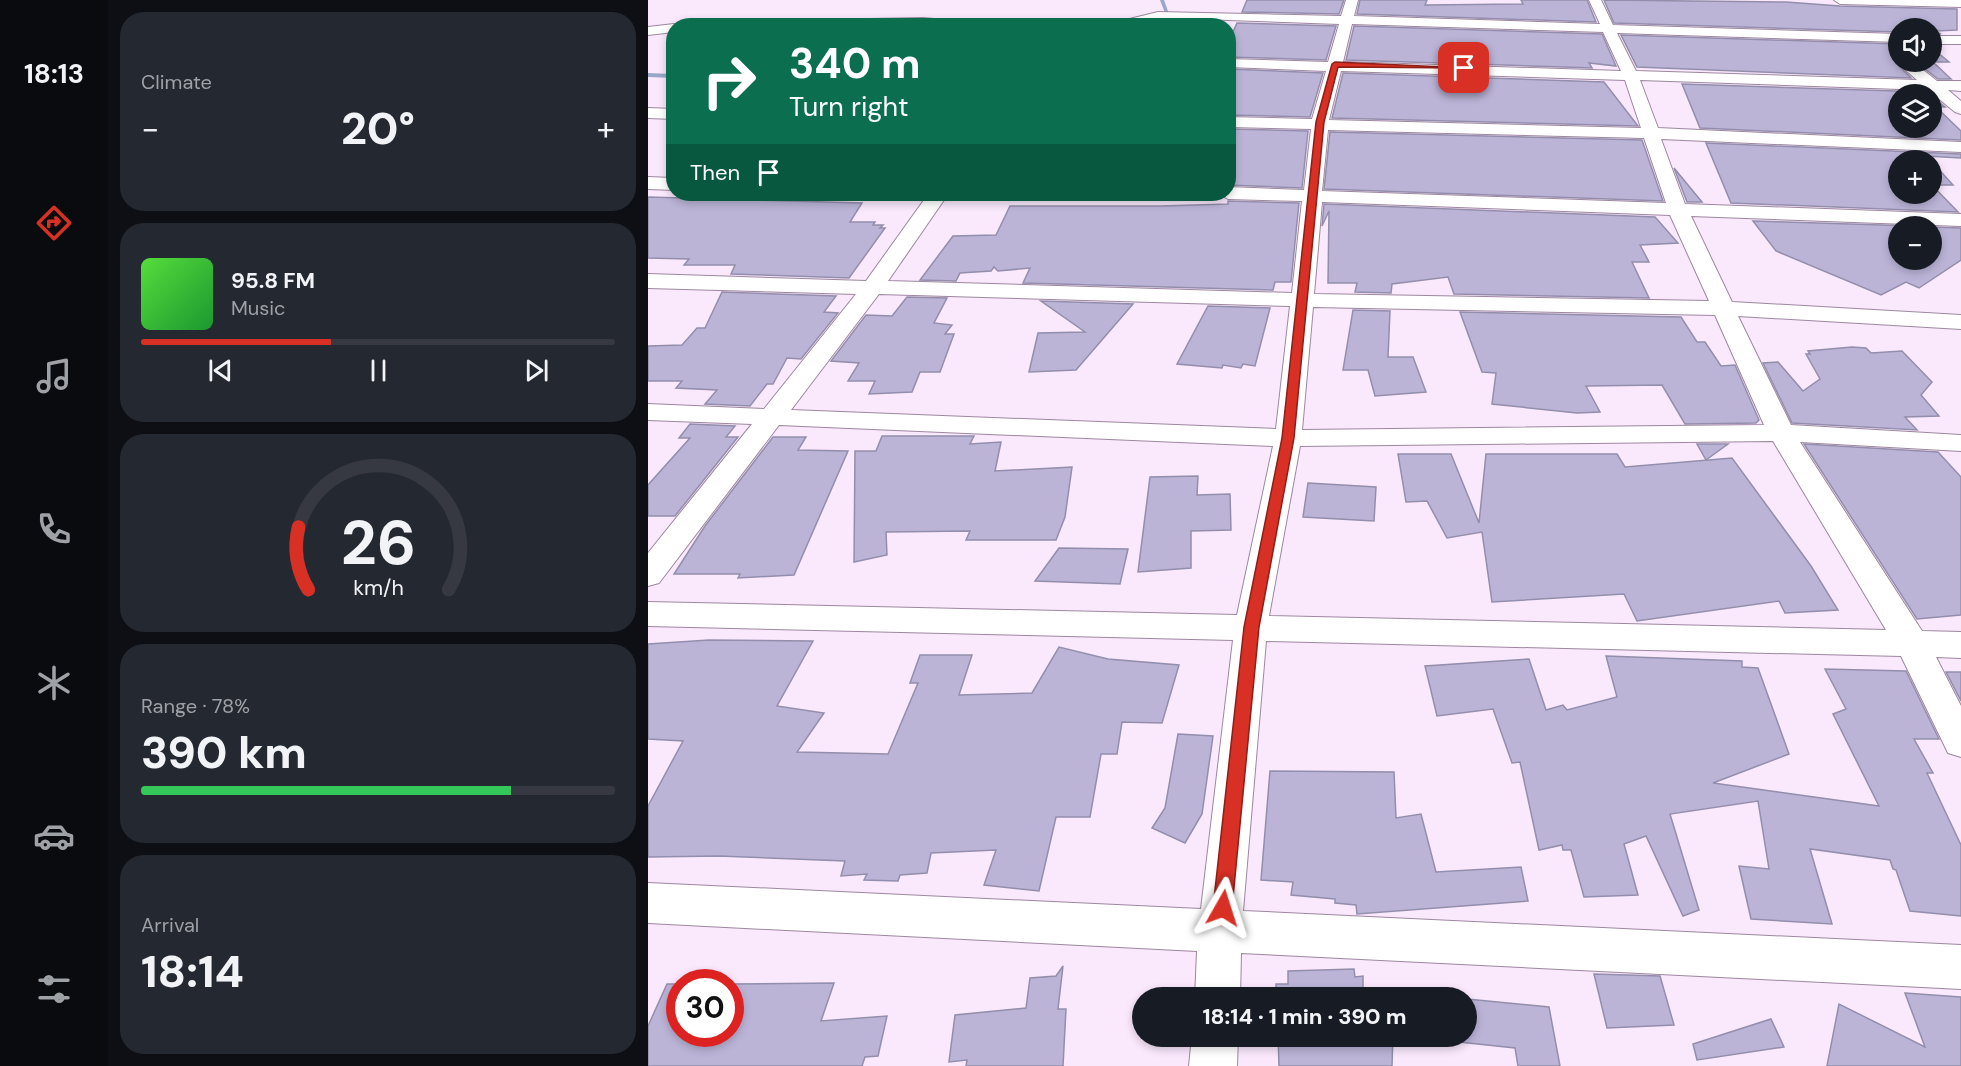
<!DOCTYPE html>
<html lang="en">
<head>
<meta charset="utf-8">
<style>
	:root { --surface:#171b24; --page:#242831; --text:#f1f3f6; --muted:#9ea1a6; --line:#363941; --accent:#d93025 }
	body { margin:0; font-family:"DM Sans",sans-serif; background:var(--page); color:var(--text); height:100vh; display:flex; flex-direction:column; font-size:22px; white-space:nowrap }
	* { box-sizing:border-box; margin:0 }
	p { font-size:20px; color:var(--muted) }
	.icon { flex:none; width:33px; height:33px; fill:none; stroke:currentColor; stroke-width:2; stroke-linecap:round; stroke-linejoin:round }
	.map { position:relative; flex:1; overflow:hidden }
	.details { display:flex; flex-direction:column; gap:12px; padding:12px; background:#0d0f14; width:540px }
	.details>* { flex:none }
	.top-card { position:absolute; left:18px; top:18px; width:570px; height:183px; border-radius:24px; box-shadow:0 3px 9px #0003; background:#0b6e4f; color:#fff; overflow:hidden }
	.buttons { position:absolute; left:1240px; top:18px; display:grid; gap:12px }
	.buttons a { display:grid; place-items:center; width:54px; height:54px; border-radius:50%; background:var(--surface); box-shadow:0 3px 9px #0003; font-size:30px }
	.speed { position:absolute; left:18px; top:969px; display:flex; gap:12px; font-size:30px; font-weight:700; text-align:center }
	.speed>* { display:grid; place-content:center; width:78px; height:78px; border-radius:50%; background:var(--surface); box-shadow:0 3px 9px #0003; line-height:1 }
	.speed .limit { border:9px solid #d22; background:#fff; color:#111 }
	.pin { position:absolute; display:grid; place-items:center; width:51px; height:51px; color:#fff; margin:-26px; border-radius:12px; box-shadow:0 3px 9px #0006 }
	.me { position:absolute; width:66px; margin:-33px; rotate:6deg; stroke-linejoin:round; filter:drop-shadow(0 0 4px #0008) }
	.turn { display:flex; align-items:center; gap:21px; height:126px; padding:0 24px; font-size:27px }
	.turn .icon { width:78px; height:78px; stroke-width:2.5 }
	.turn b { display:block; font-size:42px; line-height:51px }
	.then { display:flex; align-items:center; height:57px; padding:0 24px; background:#0003; gap:12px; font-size:22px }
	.big { font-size:45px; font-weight:800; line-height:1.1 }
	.details .widget { flex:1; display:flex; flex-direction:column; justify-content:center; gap:9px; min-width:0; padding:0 21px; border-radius:24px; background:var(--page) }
	.details .dial { align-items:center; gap:0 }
	.dial svg { height:156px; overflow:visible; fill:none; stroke:var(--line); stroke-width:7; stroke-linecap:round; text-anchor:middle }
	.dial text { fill:var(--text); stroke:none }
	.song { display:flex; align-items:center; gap:18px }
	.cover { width:72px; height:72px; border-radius:9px; background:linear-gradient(135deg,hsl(110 70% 55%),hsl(130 70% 35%)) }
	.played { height:6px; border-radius:3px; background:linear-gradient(90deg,var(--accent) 40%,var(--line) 40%) }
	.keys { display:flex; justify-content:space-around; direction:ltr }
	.heat { display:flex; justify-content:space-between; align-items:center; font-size:33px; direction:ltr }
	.charge { height:9px; border-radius:4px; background:linear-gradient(90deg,#34c759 78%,var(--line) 0) }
	.trip { position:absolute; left:484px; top:987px; width:345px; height:60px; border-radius:30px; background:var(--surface); box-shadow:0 3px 9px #0003; font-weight:800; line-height:60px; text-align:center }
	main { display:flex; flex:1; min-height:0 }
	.menu { display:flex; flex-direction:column; width:108px; justify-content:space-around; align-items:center; background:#090b0e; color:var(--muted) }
	.menu .icon { width:42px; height:42px }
	.menu .on { color:var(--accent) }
	.menu b { font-size:27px; color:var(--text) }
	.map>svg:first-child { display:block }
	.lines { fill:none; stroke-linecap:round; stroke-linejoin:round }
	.stream { fill:#99a8c8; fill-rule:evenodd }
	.building { fill:#bbb4d7; stroke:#938eab; stroke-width:1.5 }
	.street-casing { stroke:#9c879f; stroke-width:2 }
	.street { fill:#fff; fill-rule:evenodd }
	.route { fill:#d93025; stroke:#8d1f18; stroke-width:1.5 }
</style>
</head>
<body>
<main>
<nav class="menu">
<b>18:13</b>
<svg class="icon on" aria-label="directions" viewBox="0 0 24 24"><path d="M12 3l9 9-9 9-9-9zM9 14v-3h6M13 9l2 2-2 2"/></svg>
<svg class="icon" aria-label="music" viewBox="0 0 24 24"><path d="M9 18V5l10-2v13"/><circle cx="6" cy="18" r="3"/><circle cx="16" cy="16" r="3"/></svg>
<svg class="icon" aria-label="phone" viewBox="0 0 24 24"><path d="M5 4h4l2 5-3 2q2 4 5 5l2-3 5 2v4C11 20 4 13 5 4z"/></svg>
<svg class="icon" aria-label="climate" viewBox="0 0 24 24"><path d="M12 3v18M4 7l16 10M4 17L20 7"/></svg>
<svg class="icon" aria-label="car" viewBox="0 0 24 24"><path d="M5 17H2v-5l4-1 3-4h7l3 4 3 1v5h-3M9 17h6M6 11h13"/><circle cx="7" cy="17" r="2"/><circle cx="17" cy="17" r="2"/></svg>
<svg class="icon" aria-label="filters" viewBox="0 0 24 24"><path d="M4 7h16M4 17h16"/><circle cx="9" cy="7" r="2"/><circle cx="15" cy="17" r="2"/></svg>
</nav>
<section class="details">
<div class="widget"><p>Climate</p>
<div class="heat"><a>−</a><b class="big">20°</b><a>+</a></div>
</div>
<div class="widget">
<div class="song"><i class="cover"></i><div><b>95.8 FM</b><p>Music</p></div></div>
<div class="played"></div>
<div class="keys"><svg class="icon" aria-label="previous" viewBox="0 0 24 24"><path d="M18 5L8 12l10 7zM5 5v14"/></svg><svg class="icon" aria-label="pause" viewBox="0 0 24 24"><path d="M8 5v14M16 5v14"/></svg><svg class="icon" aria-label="next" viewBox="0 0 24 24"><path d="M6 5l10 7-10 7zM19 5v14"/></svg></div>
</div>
<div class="widget dial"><svg viewBox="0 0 100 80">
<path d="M14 69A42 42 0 1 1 86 69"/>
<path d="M14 69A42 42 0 0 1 9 37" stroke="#d93025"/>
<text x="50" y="56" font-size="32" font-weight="700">26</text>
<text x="50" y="72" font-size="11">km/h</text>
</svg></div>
<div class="widget"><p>Range · 78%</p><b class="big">390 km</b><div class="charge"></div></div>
<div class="widget"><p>Arrival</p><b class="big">18:14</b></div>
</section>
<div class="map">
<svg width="1313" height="1066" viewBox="0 0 1313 1066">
	<rect width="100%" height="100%" fill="#fae8fd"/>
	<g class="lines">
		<g class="stream">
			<path d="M 512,0 L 516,0 L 521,14 L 508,23 L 490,26 L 504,21 L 517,13 Z"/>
			<path d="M 0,73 L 26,74 L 26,78 L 0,77 Z"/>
		</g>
	</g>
	<g class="building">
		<path d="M 599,0 L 696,0 L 691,14 L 594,12 Z"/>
		<path d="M 712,0 L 779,0 L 777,5 L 875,4 L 873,0 L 939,0 L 948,22 L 709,14 Z"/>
		<path d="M 956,0 L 1138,2 L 1192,6 L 1309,9 L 1309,30 L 1287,31 L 1293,34 L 1284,34 L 1284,28 L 1251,28 L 1251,32 L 966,23 Z"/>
		<path d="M 589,23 L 688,26 L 678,60 L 580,57 L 580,43 Z"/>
		<path d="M 706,26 L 954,34 L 968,66 L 941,63 L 944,68 L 698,60 Z"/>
		<path d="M 973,35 L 1251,44 L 1248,63 L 1263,78 L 989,67 Z"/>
		<path d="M 1284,48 L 1301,62 L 1285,62 L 1303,79 L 1290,79 L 1268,62 L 1284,62 Z"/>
		<path d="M 580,69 L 675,73 L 662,117 L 580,115 Z"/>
		<path d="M 695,73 L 956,82 L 990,126 L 684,118 Z"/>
		<path d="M 1034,84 L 1279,92 L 1282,94 L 1251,94 L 1251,128 L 1284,128 L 1284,96 L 1297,107 L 1288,107 L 1313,131 L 1313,140 L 1052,128 Z"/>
		<path d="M 580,129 L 660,131 L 654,188 L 580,185 Z"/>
		<path d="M 682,132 L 994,140 L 1015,201 L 676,189 Z"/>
		<path d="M 1058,143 L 1313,154 L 1313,158 L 1278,156 L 1282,160 L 1251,160 L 1251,194 L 1284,194 L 1284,185 L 1310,212 L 1083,203 Z"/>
		<path d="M 1284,162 L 1305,185 L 1284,185 Z"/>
		<path d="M 1026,168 L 1054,202 L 1039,202 Z"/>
		<path d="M 0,197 L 214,203 L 202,222 L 227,222 L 225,225 L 235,225 L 232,228 L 237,228 L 201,278 L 83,274 L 87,265 L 36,265 L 41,259 L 0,258 Z"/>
		<path d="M 580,201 L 651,203 L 643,282 L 627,282 L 625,290 L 375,283 L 382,268 L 350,271 L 346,267 L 343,271 L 312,273 L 308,281 L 272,280 L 305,236 L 348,235 L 362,206 L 512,206 L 580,204 Z"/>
		<path d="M 676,204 L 1007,217 L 1030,243 L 992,245 L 1001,262 L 984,262 L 1001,298 L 806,294 L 800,277 L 744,284 L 743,293 L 707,292 L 709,283 L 680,283 L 681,211 L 674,226 Z"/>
		<path d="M 1105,221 L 1266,226 L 1251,226 L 1251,260 L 1284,260 L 1284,227 L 1313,228 L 1313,260 L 1271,288 L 1258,282 L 1233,295 L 1128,251 Z"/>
		<path d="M 74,292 L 188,296 L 176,312 L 190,313 L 153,359 L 139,358 L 125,384 L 119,384 L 102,406 L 57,404 L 69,390 L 28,388 L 34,381 L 0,381 L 0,346 L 34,345 L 49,328 L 57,328 Z"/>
		<path d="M 259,297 L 299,298 L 286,323 L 304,325 L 297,334 L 306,334 L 292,372 L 272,372 L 264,392 L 221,394 L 227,381 L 200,381 L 211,363 L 183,361 L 218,315 L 244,316 Z"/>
		<path d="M 393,301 L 485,304 L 428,370 L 381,372 L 390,333 L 437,332 Z"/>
		<path d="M 560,306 L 622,308 L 607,366 L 595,364 L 593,368 L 575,365 L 574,368 L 529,364 Z"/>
		<path d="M 705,310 L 742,311 L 740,357 L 765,357 L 778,392 L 727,396 L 720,370 L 695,370 Z"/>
		<path d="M 812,312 L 1033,317 L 1049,342 L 1057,342 L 1073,366 L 1087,365 L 1111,420 L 1108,423 L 1037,424 L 1014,385 L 938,386 L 952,412 L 929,413 L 844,404 L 848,373 L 834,372 Z"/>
		<path d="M 1204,347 L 1218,348 L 1223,353 L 1254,351 L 1284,382 L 1273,395 L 1291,416 L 1257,417 L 1269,430 L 1144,423 L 1115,363 L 1130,362 L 1155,391 L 1172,379 L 1158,354 L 1162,354 L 1160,351 Z"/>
		<path d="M 42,424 L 87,426 L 78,437 L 90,437 L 27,516 L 0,516 L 0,485 L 42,438 L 31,438 Z"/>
		<path d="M 234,436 L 326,436 L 322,444 L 353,442 L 347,471 L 424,467 L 417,517 L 408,540 L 318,540 L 322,531 L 238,532 L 239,555 L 206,562 L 207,451 L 228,451 Z"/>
		<path d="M 125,437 L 158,437 L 150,450 L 200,451 L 146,575 L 90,578 L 92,574 L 26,574 L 57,526 Z"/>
		<path d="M 1049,444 L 1080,444 L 1058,460 Z"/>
		<path d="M 1156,444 L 1290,452 L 1313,477 L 1313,615 L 1269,619 Z"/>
		<path d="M 750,454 L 803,454 L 831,523 L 838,454 L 969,454 L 977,467 L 1084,458 L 1163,566 L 1190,610 L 1137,613 L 1131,601 L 989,621 L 976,594 L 844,602 L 834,532 L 799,538 L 779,501 L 758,502 Z"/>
		<path d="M 550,476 L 549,495 L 582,494 L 583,530 L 543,531 L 543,568 L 490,572 L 502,477 Z"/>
		<path d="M 660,483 L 728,487 L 726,521 L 655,517 Z"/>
		<path d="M 411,548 L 480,549 L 472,584 L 387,581 Z"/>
		<path d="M 61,640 L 165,641 L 129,706 L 176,713 L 149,752 L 240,754 L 270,683 L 262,683 L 272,655 L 324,655 L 311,695 L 384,693 L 411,647 L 460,659 L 531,665 L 514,723 L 474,722 L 469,754 L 453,754 L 442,817 L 408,817 L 391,891 L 336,885 L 348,850 L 283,853 L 279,873 L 252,875 L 250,881 L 216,880 L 219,874 L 193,876 L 197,861 L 71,856 L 0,857 L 0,806 L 35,741 L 0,739 L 0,644 Z"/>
		<path d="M 958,656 L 1094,661 L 1094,667 L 1110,668 L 1141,754 L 1065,783 L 1231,806 L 1185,714 L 1198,709 L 1177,669 L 1258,671 L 1291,739 L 1266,739 L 1285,773 L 1279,773 L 1313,845 L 1313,916 L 1262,911 L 1248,870 L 1245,869 L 1242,860 L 1162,849 L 1184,924 L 1103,919 L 1091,866 L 1121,869 L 1110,801 L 1022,814 L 1051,910 L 1035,916 L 998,836 L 976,844 L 990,895 L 936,897 L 923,850 L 915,850 L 914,845 L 891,850 L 872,762 L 864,763 L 845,709 L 789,716 L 777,666 L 881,659 L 898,710 L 915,705 L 919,710 L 969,697 Z"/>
		<path d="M 1298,672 L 1313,672 L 1313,701 Z"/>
		<path d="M 530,734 L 565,736 L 554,814 L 537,843 L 504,828 L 517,808 Z"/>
		<path d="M 622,771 L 746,772 L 748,818 L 773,814 L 788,872 L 873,867 L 880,901 L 709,914 L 708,905 L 687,903 L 687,899 L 643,895 L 645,882 L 613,880 Z"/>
		<path d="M 415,966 L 410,1009 L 418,1009 L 415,1066 L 318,1066 L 319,1060 L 301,1062 L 307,1015 L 378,1008 L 382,978 L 408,976 Z"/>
		<path d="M 706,969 L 707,977 L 715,976 L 715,989 L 803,998 L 628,998 L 628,984 L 640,984 L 640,971 Z"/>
		<path d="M 946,974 L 1012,976 L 1026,1025 L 959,1028 Z"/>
		<path d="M 186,983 L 173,1021 L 239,1016 L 230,1056 L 217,1057 L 214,1066 L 0,1066 L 0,1026 L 19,984 L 32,984 L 32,1034 L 82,1034 L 82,984 Z"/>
		<path d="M 1257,993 L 1313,997 L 1313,1066 L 1179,1066 L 1191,1004 L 1277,1047 Z"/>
		<path d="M 819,999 L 901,1007 L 912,1066 L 870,1066 L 867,1048 L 754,1036 L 819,1036 Z"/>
		<path d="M 1123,1019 L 1136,1047 L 1049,1060 L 1045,1044 Z"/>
		<path d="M 630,1036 L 745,1036 L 744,1066 L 631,1066 Z"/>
	</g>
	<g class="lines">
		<g class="street-casing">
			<g id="street">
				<path d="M 698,0 L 710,0 L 706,16 L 952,24 L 941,0 L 953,0 L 965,25 L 1251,34 L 1251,42 L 969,33 L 988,71 L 1269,80 L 1252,65 L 1250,62 L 1251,60 L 1265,62 L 1289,81 L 1313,81 L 1313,91 L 1300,90 L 1313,101 L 1313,114 L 1307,112 L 1280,90 L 992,80 L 1010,128 L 1313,142 L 1313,152 L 1013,139 L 1037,204 L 1313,214 L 1313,226 L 1043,216 L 1084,302 L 1313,315 L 1313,329 L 1090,316 L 1143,425 L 1313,435 L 1313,451 L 1152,442 L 1274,631 L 1313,632 L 1313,658 L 1288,657 L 1313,706 L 1313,757 L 1300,753 L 1253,656 L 618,641 L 595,911 L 1313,945 L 1313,989 L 593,953 L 592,998 L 547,998 L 549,951 L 0,923 L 0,883 L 553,909 L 585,640 L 0,626 L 0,602 L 589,615 L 625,446 L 131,425 L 11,583 L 0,586 L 0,553 L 104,424 L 0,420 L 0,404 L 116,409 L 208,294 L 0,288 L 0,274 L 218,281 L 276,200 L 235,198 L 233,194 L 489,194 L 487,198 L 480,200 L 296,200 L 240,281 L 644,293 L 654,201 L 580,199 L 571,194 L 580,194 L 580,187 L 656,190 L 663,129 L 580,127 L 580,117 L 664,119 L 678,71 L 580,67 L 580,59 L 680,62 L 691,24 L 550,19 L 453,26 L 510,12 L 693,16 ZM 704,24 L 955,32 L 973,71 L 695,62 ZM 693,71 L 977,80 L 993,128 L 681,120 ZM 680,130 L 996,138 L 1018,203 L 674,191 ZM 674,202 L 1022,215 L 1061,301 L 666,294 ZM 231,294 L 642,306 L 628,429 L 143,410 ZM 665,307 L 1067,315 L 1116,425 L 654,430 ZM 1125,441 L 1238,630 L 621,616 L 652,446 Z"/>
				<path d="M 1186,0 L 1313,0 L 1313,7 L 1192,4 Z"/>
				<path d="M 275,18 L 320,22 L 326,26 L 61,26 L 67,22 Z"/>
				<path d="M 26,24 L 31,26 L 26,26 L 26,32 L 0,35 L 0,27 Z"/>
				<rect x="1284" y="36" width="29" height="8"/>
				<path d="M 0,108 L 26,109 L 26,119 L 0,118 Z"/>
				<path d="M 0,177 L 26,178 L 26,190 L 0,189 Z"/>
				<path d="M 544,1036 L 590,1036 L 589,1066 L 541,1066 Z"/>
			</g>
		</g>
		<use href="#street" class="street"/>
	</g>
	<path class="route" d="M 687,62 L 819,68 L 690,67 L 676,122 L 646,438 L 611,627 L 584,908 L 582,915 L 575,917 L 568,915 L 565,908 L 596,627 L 634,438 L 668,122 L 684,64 Z"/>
</svg>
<div class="buttons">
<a><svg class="icon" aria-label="sound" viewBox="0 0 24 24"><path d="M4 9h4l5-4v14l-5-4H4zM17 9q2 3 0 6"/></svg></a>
<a><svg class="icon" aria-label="layers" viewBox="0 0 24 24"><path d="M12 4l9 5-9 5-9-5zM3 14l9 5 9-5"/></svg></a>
<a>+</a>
<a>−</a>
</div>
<div class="speed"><div class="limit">30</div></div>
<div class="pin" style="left:816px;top:68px;background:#d93025"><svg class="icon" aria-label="arrive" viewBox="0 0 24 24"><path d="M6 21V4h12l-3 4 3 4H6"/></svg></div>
<svg class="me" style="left:575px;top:908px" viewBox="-20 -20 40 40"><path d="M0-17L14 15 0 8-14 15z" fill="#d93025" stroke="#fff" stroke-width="4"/></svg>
<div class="trip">18:14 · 1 min · 390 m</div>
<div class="top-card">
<div class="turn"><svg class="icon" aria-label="right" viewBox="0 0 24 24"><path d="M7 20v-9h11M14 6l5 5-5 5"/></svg><div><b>340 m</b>Turn right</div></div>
<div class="then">Then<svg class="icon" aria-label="arrive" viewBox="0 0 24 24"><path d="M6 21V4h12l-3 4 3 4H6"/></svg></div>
</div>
</div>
</main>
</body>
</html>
